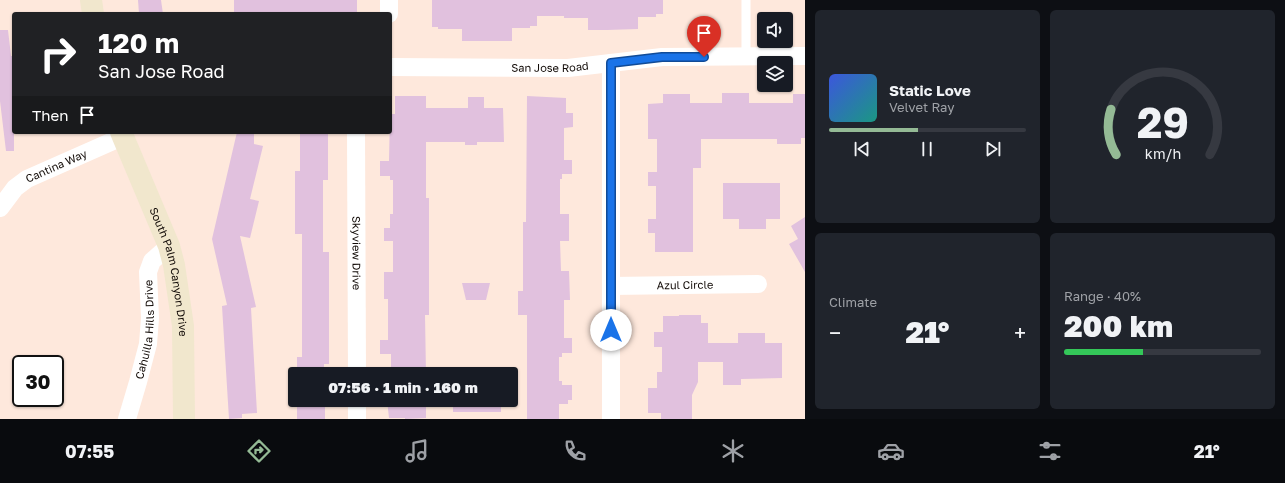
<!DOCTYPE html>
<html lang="en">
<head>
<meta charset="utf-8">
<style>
	:root { --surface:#171b24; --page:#20242c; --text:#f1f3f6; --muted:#9ea1a6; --line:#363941; --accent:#94ba95 }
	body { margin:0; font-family:"Golos Text",sans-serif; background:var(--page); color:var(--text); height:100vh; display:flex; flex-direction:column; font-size:15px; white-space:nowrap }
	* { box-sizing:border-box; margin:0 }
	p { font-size:13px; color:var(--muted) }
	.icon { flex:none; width:22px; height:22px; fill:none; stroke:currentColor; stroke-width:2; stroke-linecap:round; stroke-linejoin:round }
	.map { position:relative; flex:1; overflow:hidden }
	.panel { display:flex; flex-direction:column; gap:10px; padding:10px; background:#0d0f14; width:480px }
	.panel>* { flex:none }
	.banner { position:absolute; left:12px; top:12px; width:380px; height:122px; border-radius:4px; box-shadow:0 1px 3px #0004; background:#202124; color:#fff; overflow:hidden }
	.controls { position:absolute; left:757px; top:12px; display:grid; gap:8px }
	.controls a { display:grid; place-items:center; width:36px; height:36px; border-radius:4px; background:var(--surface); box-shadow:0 1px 3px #0004; font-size:20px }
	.speed { position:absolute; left:12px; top:355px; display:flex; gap:8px; font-size:20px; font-weight:700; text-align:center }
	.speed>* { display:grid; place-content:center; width:52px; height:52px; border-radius:50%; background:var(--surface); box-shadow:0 1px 3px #0004; line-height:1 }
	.speed .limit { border:2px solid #111; border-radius:6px; background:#fff; color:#111 }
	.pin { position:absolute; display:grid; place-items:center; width:34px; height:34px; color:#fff; margin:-41px -17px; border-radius:50% 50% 50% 0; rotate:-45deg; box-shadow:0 0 4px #0007 }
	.pin .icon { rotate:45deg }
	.me { position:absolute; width:44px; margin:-22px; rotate:0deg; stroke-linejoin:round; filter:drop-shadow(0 0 3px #0008) }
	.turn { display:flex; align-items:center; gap:14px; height:84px; padding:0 20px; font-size:18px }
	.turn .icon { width:52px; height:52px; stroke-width:2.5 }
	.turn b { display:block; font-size:28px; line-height:34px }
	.then { display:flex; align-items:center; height:38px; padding:0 20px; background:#0003; gap:8px; font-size:15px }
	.big { font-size:30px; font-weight:800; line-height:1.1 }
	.panel .widget { flex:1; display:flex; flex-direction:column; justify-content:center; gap:6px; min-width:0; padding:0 14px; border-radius:6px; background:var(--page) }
	.panel .dial { align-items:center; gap:0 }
	.dial svg { height:104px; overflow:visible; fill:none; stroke:var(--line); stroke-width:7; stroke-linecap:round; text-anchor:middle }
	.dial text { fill:var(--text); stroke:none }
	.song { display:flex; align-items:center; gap:12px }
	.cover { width:48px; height:48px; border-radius:6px; background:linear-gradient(135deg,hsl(230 70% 55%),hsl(170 70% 35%)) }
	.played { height:4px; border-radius:2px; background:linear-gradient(90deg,var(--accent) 45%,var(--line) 45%) }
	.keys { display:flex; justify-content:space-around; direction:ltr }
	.heat { display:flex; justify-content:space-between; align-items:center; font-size:22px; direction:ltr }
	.charge { height:6px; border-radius:3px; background:linear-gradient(90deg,#34c759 40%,var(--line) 0) }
	.panel .tiles { flex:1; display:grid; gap:10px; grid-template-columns:repeat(2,1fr) }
	.trip { position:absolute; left:288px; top:367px; width:230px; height:40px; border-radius:4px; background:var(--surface); box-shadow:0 1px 3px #0004; font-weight:800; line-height:40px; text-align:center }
	.dock { display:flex; height:64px; justify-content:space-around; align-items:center; background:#090b0e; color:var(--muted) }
	.dock .icon { width:28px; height:28px }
	.dock .active { color:var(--accent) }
	.dock b { font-size:18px; color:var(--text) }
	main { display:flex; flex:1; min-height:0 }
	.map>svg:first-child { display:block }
	.building { fill:#e1c1de }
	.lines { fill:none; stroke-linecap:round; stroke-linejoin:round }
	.lane { stroke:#fff; stroke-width:9 }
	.street { stroke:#fff; stroke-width:18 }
	.secondary { stroke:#f1e7cd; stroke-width:22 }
	.route-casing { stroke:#114b97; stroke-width:10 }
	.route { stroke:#1a73e8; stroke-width:7 }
	.labels { text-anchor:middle; stroke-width:3.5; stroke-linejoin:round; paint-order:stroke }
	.street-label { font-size:11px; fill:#120b07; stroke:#fee8dc }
</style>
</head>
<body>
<main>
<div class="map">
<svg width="805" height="419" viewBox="0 0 805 419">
	<rect width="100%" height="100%" fill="#fee8dc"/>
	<g class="building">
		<path d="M 138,0 L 161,0 L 163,14 L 139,14 Z"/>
		<path d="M 234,0 L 357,0 L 357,13 L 284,14 L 284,13 L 257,13 L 257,14 L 234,14 Z"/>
		<path d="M 432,0 L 663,0 L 663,14 L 656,14 L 656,17 L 638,17 L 638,29 L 607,30 L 588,30 L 588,18 L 564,18 L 564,16 L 537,16 L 537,26 L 530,26 L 530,28 L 512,28 L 512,41 L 462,41 L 462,29 L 438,29 L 438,27 L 432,27 Z"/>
		<path d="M 0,30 L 8,30 L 11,56 L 14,56 L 14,151 L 6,151 L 0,101 Z"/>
		<path d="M 722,93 L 749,93 L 749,103 L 793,103 L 793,94 L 805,94 L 805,138 L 801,138 L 801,144 L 777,144 L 777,139 L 701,139 L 701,168 L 693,168 L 693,252 L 655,252 L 655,233 L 648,233 L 648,219 L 656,219 L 656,186 L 648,186 L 648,172 L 657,172 L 657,139 L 648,139 L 648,104 L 663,103 L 663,94 L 690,94 L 690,103 L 722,103 Z"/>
		<path d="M 395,96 L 426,96 L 426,108 L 468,108 L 468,97 L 484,97 L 484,108 L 503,108 L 504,142 L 477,142 L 477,145 L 465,145 L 465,142 L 426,142 L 426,198 L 429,198 L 429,315 L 425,315 L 426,374 L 391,373 L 391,354 L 380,354 L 380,340 L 388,340 L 388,299 L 384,299 L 384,272 L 393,272 L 393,241 L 384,241 L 384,228 L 390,228 L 390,214 L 393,214 L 393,180 L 390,180 L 390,176 L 380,176 L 380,161 L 389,161 L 390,114 L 395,114 Z"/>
		<path d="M 527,96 L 566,98 L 566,113 L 573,113 L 573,127 L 564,128 L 564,160 L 572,160 L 572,174 L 562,174 L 562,179 L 560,179 L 560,214 L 569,214 L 569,241 L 560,241 L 561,271 L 569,271 L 570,300 L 564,300 L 564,338 L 572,338 L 572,353 L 562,353 L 562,357 L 559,357 L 559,381 L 562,381 L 562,385 L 572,385 L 572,400 L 568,400 L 568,404 L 559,404 L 559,419 L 527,419 L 527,315 L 518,315 L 518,291 L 523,291 L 523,222 L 526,222 Z"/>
		<path d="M 237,132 L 254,132 L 254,144 L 263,146 L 250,199 L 259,201 L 250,238 L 240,236 L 256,307 L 251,308 L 257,413 L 242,414 L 242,418 L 229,419 L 222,306 L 227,305 L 212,239 Z"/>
		<path d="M 300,132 L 328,132 L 328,180 L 323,180 L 323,252 L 329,252 L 329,364 L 324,364 L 324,374 L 297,374 L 297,357 L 302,357 L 302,234 L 295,234 L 295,171 L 300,171 Z"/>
		<path d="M 723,183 L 780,183 L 780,219 L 766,219 L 766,229 L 739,229 L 739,219 L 723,219 Z"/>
		<path d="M 805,217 L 805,272 L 789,244 L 798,239 L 791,226 Z"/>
		<path d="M 462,283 L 490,283 L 486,300 L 466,300 Z"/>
		<path d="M 679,315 L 701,315 L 701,323 L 708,323 L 708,343 L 738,343 L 738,333 L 765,333 L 765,343 L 782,343 L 782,378 L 741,379 L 741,385 L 723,385 L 723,362 L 698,362 L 698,382 L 692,395 L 692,419 L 661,419 L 661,413 L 648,413 L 648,388 L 657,388 L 657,372 L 662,372 L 662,347 L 654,347 L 654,332 L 663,332 L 663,316 L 679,316 Z"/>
		<rect x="297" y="400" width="28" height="19"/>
		<path d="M 387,400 L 426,400 L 426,418 L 405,419 L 405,418 L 389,418 Z"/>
		<rect x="453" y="400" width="48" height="12"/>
	</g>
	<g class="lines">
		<path class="lane" d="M 746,0 L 746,56"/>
		<g class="street">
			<path d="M 389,0 L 389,14"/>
			<path d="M 611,63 L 611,419"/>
			<path id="s1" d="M 390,67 L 568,68 L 662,57 L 805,56"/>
			<path id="s2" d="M 356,132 L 357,374"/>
			<path id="s3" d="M 0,208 L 15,188 L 27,179 L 122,137"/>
			<path id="s4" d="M 611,286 L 758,284"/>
			<path d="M 357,400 L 357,419"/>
			<path id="s5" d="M 127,419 L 138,382 L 148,344 L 150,318 L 148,272 L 152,261 L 169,246"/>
		</g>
		<g class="secondary">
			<path d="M 91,0 L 93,14"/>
			<path id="s6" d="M 121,132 L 169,246 L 174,265 L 183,326 L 184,419"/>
		</g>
	</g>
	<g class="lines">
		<g class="route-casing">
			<path id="route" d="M 611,330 L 611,63 L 662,57 L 704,57"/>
		</g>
		<use href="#route" class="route"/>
	</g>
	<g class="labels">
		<g class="street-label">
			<text dy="4" stroke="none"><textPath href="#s1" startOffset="160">San Jose Road</textPath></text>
			<text dy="4" stroke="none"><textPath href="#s3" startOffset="72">Cantina Way</textPath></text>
			<text dy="4" stroke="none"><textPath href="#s2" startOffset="121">Skyview Drive</textPath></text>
			<text dy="4" stroke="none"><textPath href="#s6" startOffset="149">South Palm Canyon Drive</textPath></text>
			<text dy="4" stroke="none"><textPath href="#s4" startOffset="74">Azul Circle</textPath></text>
			<text dy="4" stroke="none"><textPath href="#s5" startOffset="92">Cahuilla Hills Drive</textPath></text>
		</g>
	</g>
</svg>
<div class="controls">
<a><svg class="icon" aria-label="sound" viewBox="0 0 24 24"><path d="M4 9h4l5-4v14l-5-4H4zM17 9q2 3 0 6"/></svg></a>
<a><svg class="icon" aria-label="layers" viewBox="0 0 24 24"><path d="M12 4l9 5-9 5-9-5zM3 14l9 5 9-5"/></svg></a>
</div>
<div class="speed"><div class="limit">30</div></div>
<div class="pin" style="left:704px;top:57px;background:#d93025"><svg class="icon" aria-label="arrive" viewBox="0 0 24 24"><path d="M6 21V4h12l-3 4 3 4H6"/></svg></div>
<svg class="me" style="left:611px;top:330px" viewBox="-20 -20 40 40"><circle r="19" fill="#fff"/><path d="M0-13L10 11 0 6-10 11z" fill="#1a73e8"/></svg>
<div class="trip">07:56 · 1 min · 160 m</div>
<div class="banner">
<div class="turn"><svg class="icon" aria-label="right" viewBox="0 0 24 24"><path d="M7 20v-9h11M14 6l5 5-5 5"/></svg><div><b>120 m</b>San Jose Road</div></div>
<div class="then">Then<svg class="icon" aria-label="arrive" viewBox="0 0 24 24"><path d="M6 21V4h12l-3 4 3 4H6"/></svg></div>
</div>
</div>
<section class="panel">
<div class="tiles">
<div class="widget">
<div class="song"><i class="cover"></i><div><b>Static Love</b><p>Velvet Ray</p></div></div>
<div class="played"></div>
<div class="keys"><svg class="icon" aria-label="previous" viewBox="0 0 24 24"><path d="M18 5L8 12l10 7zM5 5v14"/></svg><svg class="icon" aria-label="pause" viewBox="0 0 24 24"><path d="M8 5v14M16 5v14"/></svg><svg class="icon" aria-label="next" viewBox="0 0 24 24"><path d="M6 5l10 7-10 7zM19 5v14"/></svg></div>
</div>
<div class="widget dial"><svg viewBox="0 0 100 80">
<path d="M14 69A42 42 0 1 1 86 69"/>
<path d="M14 69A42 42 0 0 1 10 34" stroke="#94ba95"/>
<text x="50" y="56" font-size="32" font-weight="700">29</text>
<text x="50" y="72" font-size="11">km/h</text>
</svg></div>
<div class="widget"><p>Climate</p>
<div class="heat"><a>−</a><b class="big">21°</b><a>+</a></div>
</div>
<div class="widget"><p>Range · 40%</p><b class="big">200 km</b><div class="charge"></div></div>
</div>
</section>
</main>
<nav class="dock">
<b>07:55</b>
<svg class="icon active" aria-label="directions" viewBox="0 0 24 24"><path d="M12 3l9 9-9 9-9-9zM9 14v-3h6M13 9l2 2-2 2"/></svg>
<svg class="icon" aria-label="music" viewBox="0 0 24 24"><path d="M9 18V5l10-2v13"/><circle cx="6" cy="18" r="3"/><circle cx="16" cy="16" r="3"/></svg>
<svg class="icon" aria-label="phone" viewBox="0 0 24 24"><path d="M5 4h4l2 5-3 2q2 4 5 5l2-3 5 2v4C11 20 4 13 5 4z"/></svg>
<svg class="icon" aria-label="climate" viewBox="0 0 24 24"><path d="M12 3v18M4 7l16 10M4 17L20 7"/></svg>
<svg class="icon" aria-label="car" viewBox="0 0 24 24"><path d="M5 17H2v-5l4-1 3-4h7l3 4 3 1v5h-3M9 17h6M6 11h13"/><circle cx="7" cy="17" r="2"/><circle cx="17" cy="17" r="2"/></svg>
<svg class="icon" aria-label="filters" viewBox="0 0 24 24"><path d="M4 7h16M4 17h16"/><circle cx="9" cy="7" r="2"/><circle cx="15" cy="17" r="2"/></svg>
<b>21°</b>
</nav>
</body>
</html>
